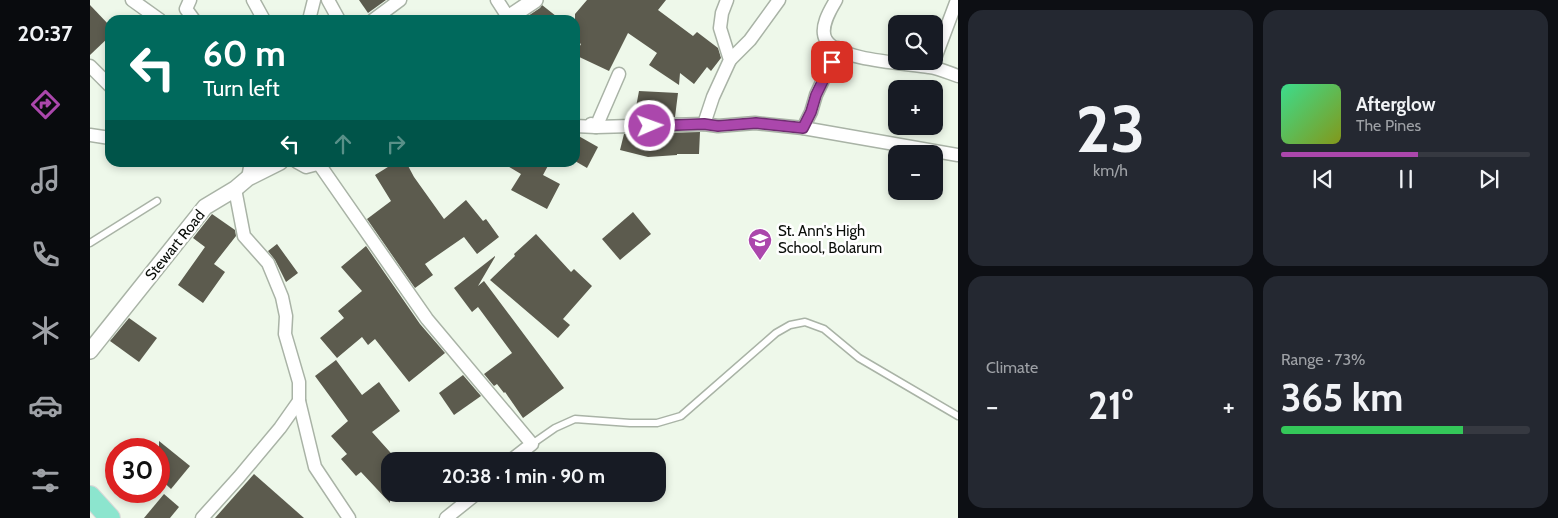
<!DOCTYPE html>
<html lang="en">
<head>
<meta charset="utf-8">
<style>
	:root { --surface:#171b24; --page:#242831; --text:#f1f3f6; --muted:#9ea1a6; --line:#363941; --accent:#ab47ac }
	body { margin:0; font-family:Cabin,sans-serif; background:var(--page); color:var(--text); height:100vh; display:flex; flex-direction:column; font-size:19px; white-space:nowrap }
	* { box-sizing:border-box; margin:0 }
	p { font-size:16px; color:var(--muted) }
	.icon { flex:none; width:28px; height:28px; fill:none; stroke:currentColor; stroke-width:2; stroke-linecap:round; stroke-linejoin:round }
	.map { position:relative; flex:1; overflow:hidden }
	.sheet { display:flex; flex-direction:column; gap:10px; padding:10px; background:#0d0f14; width:600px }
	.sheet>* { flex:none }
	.banner { position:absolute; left:15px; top:15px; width:475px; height:152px; border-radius:15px; box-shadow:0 2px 8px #0003; background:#00695c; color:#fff; overflow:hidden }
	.fabs { position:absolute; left:798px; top:15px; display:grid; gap:10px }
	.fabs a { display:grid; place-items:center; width:55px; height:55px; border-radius:10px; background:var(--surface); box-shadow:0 2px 8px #0003; font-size:25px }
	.speed { position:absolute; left:15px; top:438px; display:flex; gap:10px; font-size:25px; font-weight:700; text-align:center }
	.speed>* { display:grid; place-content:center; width:65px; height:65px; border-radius:50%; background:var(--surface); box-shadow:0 2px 8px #0003; line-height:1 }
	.speed .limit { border:8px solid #d22; background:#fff; color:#111 }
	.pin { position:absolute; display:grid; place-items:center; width:42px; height:42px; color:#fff; margin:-21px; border-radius:10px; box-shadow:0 2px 8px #0006 }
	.me { position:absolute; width:55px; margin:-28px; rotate:88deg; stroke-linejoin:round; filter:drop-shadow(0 0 4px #0008) }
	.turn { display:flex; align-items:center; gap:18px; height:105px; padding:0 15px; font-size:22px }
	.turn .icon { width:65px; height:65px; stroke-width:2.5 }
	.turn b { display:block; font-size:35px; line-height:42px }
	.lanes { display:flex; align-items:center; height:48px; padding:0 15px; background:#0003; justify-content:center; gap:25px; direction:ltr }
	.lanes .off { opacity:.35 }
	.big { font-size:38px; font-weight:700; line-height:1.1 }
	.sheet .tile { flex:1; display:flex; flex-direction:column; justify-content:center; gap:8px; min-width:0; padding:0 18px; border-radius:15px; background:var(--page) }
	.sheet .dial { align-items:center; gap:0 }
	.dial b { font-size:65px; line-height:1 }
	.song { display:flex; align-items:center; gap:15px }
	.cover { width:60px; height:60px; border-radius:8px; background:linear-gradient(135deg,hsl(150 70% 55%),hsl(70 70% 35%)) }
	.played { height:5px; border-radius:2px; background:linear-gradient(90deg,var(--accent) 55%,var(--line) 55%) }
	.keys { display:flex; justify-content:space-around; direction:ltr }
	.heat { display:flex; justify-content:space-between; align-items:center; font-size:28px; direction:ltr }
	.charge { height:8px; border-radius:4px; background:linear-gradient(90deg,#34c759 73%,var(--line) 0) }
	.sheet .tiles { flex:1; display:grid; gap:10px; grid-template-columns:repeat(2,1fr) }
	.trip { position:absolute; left:291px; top:452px; width:285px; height:50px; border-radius:15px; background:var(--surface); box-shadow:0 2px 8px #0003; font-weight:700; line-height:50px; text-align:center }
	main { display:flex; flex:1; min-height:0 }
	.tabs { display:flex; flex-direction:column; width:90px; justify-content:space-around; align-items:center; background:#090b0e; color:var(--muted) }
	.tabs .icon { width:35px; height:35px }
	.tabs .selected { color:var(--accent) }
	.tabs b { font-size:22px; color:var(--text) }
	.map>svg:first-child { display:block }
	.building { fill:#5c5b4e }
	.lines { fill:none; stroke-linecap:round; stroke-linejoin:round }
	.service-casing { stroke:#a9b3a6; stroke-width:9 }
	.minor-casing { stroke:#a9b3a6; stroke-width:15 }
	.tertiary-casing { stroke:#a9b3a6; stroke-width:18 }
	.primary-casing { stroke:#d8d8d7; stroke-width:22 }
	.service { stroke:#fff; stroke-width:6 }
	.minor { stroke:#fff; stroke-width:12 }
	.tertiary { stroke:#fff; stroke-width:15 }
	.primary { stroke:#8ce5ce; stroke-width:20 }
	.route-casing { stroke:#6f2e70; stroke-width:12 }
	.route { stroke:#ab47ac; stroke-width:9 }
	.labels { text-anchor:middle; stroke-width:5; stroke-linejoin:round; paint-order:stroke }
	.poi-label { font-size:15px; fill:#090d08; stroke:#fff; text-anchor:start }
	.street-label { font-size:15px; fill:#090d08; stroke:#fff }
</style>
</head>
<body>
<main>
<nav class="tabs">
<b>20:37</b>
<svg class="icon selected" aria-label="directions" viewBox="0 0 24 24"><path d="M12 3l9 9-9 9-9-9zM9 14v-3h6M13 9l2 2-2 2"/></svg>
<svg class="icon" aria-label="music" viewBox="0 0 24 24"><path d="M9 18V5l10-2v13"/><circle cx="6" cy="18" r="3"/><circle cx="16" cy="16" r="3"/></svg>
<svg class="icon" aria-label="phone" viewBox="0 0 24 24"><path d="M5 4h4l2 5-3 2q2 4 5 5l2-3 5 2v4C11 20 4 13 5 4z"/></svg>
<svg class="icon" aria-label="climate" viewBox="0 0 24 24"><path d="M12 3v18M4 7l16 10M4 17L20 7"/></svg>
<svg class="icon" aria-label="car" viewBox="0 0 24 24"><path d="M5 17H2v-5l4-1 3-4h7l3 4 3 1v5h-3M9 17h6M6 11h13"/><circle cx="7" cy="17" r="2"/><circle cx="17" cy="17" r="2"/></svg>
<svg class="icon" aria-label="filters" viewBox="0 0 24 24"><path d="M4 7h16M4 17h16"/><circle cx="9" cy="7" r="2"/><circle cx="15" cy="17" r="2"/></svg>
</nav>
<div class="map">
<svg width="868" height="518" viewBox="0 0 868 518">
	<rect width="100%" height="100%" fill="#eef8ea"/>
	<g class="building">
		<path d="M 269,0 L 296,0 L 278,13 Z"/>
		<path d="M 497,0 L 576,0 L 568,10 L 603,36 L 607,32 L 628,48 L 631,58 L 621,71 L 617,67 L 604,84 L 590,73 L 589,85 L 559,65 L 567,53 L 538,33 L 519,71 L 485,55 L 491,44 L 485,40 L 485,14 Z"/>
		<path d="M 0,5 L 20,26 L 20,36 L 0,55 Z"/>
		<path d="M 452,5 L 471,20 L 432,20 L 450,8 Z"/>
		<path d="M 549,91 L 588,93 L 585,117 L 544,118 Z"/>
		<path d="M 610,132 L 609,154 L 587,154 L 587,155 L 558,157 L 530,150 L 534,134 Z"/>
		<path d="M 485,134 L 508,147 L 497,168 L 485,161 Z"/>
		<path d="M 306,162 L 316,162 L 324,177 L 354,219 L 376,200 L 393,221 L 396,219 L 409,237 L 387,254 L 374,237 L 335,264 L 343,275 L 325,288 L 277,219 L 301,201 L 285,175 Z"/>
		<path d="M 411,162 L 460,162 L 453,175 L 470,184 L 457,209 L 421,190 L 431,174 Z"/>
		<path d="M 543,212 L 561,234 L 530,260 L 512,239 Z"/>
		<path d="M 122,214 L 145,230 L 146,236 L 124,264 L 135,272 L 113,303 L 88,285 L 115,247 L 103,238 Z"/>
		<path d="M 446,234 L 481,272 L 484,269 L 502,286 L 473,319 L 480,325 L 468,338 L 400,280 L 425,256 L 424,254 Z"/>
		<path d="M 187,244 L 208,273 L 196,282 L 185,260 L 178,251 Z"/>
		<path d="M 276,246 L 330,324 L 355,353 L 319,382 L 285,339 L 278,345 L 272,337 L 247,358 L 230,338 L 254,318 L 248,311 L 272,291 L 251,267 Z"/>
		<path d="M 405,256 L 405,257 L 388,286 L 394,281 L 474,388 L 433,418 L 415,392 L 414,393 L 407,384 L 404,386 L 394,374 L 422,353 L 388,307 L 382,312 L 364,288 Z"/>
		<path d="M 39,318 L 67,338 L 49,362 L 20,341 Z"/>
		<path d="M 246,360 L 272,395 L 289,382 L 310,411 L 282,432 L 308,461 L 300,461 L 300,503 L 271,472 L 266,476 L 251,459 L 257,454 L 241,436 L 258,421 L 225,376 Z"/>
		<path d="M 373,375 L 391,396 L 364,415 L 349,393 Z"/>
		<path d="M 69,441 L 100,466 L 81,489 L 69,478 Z"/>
		<path d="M 164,474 L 214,518 L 125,518 Z"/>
		<path d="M 74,494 L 89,507 L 80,518 L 54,518 Z"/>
	</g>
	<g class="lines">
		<g class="service-casing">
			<g id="service">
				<path d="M 0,243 L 67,201"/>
				<path d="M 442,444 L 465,428 L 485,419 L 540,423 L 567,423 L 591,416 L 686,333 L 700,325 L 715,322 L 734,329 L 769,358 L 868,416"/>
			</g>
		</g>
		<g class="minor-casing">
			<g id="minor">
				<path d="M 42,0 L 70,20"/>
				<path d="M 100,0 L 96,9 L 104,20"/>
				<path d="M 163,0 L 174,20"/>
				<path d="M 238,0 L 249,20"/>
				<path d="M 407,0 L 418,17"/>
				<path d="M 746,0 C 740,10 729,28 736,40 C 749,61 816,63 839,67 C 849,68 859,73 868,76"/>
				<path d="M 219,20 L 224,0"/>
				<path d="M 283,20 L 310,0"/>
				<path d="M 640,60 L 660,40 L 689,0"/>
				<path d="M 844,61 L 867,0"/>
				<path d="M 0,66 L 20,86"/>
				<path d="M 501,124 L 506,127 L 529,74"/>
				<path d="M 614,124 L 623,97 L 640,60 L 630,28 L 632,13 L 637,0"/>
				<path d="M 485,126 L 506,127 L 614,124 L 628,126 L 665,123 L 713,128 L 868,155"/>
				<path d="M 713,128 L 721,112 L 726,95 L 748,48"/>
				<path d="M 0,135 L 20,138"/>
				<path d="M 207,162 L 216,167 L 235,162"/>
				<path d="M 229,164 L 337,319 L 442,444 L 424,458 L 423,461"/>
				<path d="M 158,178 L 161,162"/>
				<path d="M 209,401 L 225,467 L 259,518"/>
				<path d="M 112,518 L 149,477 L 190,428 L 209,401 L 209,382 L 195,334 L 196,316 L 192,297 L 178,263 L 154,236 L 145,189"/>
				<path d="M 356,518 L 386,494"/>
			</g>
		</g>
		<g class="tertiary-casing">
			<g id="tertiary">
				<path d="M 415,20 L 445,0"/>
				<path d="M 0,351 L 115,207 L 145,189 L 158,178 L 190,162"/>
			</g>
		</g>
		<g class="primary-casing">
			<path id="primary" d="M 0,496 L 20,518"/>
		</g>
		<use href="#service" class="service"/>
		<use href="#minor" class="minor"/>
		<use href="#tertiary" class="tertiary"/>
		<use href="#primary" class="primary"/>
	</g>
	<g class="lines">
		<g class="route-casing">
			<path id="route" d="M 560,126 L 614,124 L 628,126 L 666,123 L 713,128 L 721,112 L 726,95 L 742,62"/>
		</g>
		<use href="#route" class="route"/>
	</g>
	<defs>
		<g id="school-pin" transform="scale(1.25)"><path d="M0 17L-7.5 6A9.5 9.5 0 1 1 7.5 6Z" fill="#ab47ac" stroke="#fff"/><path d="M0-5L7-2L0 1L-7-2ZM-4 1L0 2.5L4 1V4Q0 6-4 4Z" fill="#fff"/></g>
	</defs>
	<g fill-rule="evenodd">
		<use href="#school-pin" x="670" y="240"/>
	</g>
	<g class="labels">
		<g class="poi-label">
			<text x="688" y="236">St. Ann's High<tspan x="688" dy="17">School, Bolarum</tspan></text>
		</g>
		<g class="street-label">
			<text transform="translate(85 245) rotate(-51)" y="5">Stewart Road</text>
		</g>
	</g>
</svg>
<div class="fabs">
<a><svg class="icon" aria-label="search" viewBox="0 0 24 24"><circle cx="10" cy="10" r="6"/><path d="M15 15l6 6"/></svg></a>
<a>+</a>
<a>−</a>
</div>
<div class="speed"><div class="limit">30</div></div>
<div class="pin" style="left:742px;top:62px;background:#d93025"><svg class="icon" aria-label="arrive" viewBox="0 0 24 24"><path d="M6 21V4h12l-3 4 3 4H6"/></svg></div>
<svg class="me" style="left:560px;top:126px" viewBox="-20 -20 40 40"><circle r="17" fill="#ab47ac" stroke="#fff" stroke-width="3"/><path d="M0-11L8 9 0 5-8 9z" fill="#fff"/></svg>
<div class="trip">20:38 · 1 min · 90 m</div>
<div class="banner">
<div class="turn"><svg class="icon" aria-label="left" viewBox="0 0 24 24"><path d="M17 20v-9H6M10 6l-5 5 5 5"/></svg><div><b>60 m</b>Turn left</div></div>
<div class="lanes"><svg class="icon" aria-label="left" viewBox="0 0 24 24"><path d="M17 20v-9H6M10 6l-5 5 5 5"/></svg><svg class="icon off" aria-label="ahead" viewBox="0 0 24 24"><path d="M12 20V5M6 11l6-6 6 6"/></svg><svg class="icon off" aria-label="right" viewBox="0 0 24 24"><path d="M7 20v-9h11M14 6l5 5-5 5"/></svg></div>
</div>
</div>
<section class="sheet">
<div class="tiles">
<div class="tile dial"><b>23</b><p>km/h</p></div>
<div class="tile">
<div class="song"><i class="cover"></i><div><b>Afterglow</b><p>The Pines</p></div></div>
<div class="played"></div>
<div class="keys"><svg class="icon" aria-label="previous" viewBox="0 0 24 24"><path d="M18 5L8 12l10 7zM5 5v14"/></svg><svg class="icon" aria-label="pause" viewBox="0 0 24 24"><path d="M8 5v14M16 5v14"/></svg><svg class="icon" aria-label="next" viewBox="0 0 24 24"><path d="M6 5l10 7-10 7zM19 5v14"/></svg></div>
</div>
<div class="tile"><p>Climate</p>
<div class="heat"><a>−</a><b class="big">21°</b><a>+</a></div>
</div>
<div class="tile"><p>Range · 73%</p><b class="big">365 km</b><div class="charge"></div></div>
</div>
</section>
</main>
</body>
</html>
